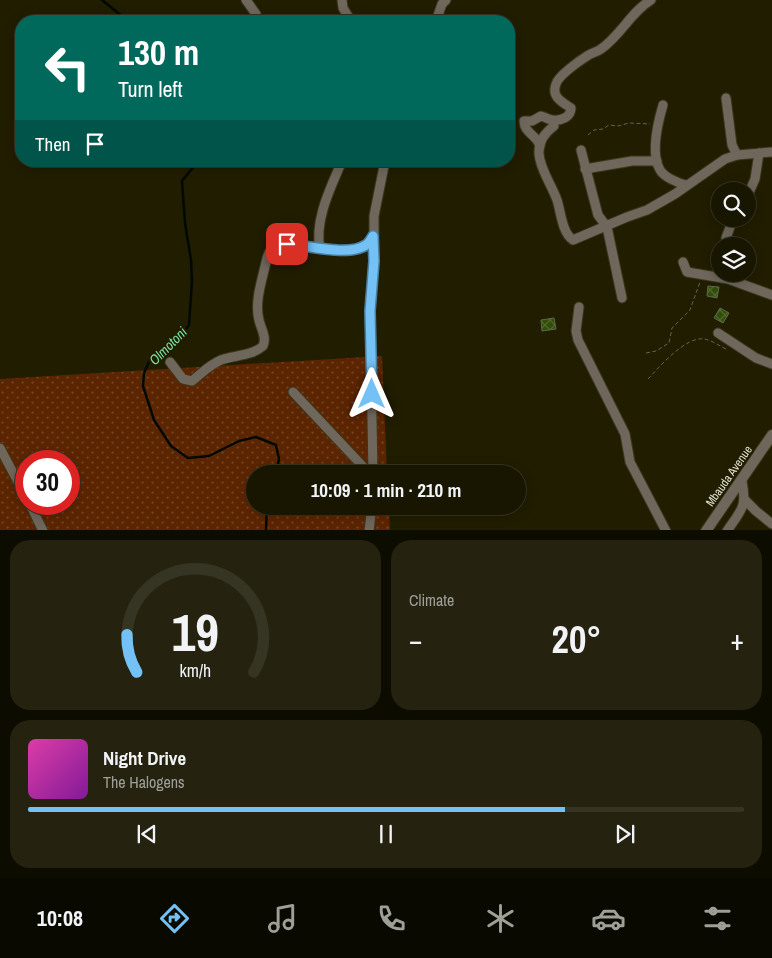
<!DOCTYPE html>
<html lang="en">
<head>
<meta charset="utf-8">
<style>
	:root { --surface:#181601; --page:#252310; --text:#f1f3f6; --muted:#9f9f99; --line:#363523; --accent:#73c1f5 }
	body { margin:0; font-family:"Archivo Narrow",sans-serif; background:var(--page); color:var(--text); height:100vh; display:flex; flex-direction:column; font-size:19px; white-space:nowrap }
	* { box-sizing:border-box; margin:0 }
	p { font-size:16px; color:var(--muted) }
	.icon { flex:none; width:28px; height:28px; fill:none; stroke:currentColor; stroke-width:2; stroke-linecap:round; stroke-linejoin:round }
	.map { position:relative; height:530px; overflow:hidden }
	.sheet { display:flex; flex-direction:column; gap:10px; padding:10px; background:#0d0c01; flex:1 }
	.sheet>* { flex:none }
	.banner { position:absolute; left:15px; top:15px; width:500px; height:152px; border-radius:20px; box-shadow:0 2px 12px #0003,0 0 0 1px var(--line); background:#00695c; color:#fff; overflow:hidden }
	.buttons { position:absolute; left:711px; top:182px; display:grid; gap:10px }
	.buttons a { display:grid; place-items:center; width:45px; height:45px; border-radius:50%; background:var(--surface); box-shadow:0 2px 12px #0003,0 0 0 1px var(--line); font-size:25px }
	.speed { position:absolute; left:15px; top:450px; display:flex; gap:10px; font-size:25px; font-weight:700; text-align:center }
	.speed>* { display:grid; place-content:center; width:65px; height:65px; border-radius:50%; background:var(--surface); box-shadow:0 2px 12px #0003,0 0 0 1px var(--line); line-height:1 }
	.speed .limit { border:8px solid #d22; background:#fff; color:#111 }
	.pin { position:absolute; display:grid; place-items:center; width:42px; height:42px; color:#fff; margin:-21px; border-radius:10px; box-shadow:0 2px 8px #0006 }
	.me { position:absolute; width:55px; margin:-28px; rotate:0deg; stroke-linejoin:round; filter:drop-shadow(0 0 4px #0008) }
	.turn { display:flex; align-items:center; gap:18px; height:105px; padding:0 20px; font-size:22px }
	.turn .icon { width:65px; height:65px; stroke-width:2.5 }
	.turn b { display:block; font-size:35px; line-height:42px }
	.then { display:flex; align-items:center; height:48px; padding:0 20px; background:#0003; gap:10px; font-size:19px }
	.big { font-size:38px; font-weight:800; line-height:1.1 }
	.sheet .widget { flex:1; display:flex; flex-direction:column; justify-content:center; gap:8px; min-width:0; padding:0 18px; border-radius:20px; background:var(--page) }
	.sheet .dial { align-items:center; gap:0 }
	.dial svg { height:130px; overflow:visible; fill:none; stroke:var(--line); stroke-width:7; stroke-linecap:round; text-anchor:middle }
	.dial text { fill:var(--text); stroke:none }
	.song { display:flex; align-items:center; gap:15px }
	.cover { width:60px; height:60px; border-radius:8px; background:linear-gradient(135deg,hsl(320 70% 55%),hsl(290 70% 35%)) }
	.played { height:5px; border-radius:2px; background:linear-gradient(90deg,var(--accent) 75%,var(--line) 75%) }
	.keys { display:flex; justify-content:space-around; direction:ltr }
	.heat { display:flex; justify-content:space-between; align-items:center; font-size:28px; direction:ltr }
	.sheet .tiles { flex:1; display:grid; gap:10px; grid-template-columns:1fr 1fr }
	.widget:last-child { grid-column:span 2 }
	.trip { position:absolute; left:246px; top:465px; width:280px; height:50px; border-radius:25px; background:var(--surface); box-shadow:0 2px 12px #0003,0 0 0 1px var(--line); font-weight:800; line-height:50px; text-align:center }
	.tab-bar { display:flex; height:80px; justify-content:space-around; align-items:center; background:#0a0900; color:var(--muted) }
	.tab-bar .icon { width:35px; height:35px }
	.tab-bar .on { color:var(--accent) }
	.tab-bar b { font-size:22px; color:var(--text) }
	.map>svg:first-child { display:block }
	.green { fill:url(#green-dots); fill-rule:evenodd }
	.lines { fill:none; stroke-linecap:round; stroke-linejoin:round }
	.stream { stroke:#000a02; stroke-width:2.5 }
	.building { fill:url(#building-cross-hatch); stroke:#5c6a4f }
	.minor-casing { stroke:#3b381d; stroke-width:11 }
	.tertiary-casing { stroke:#3b381d; stroke-width:12 }
	.path { stroke:#65634b; stroke-width:1; stroke-dasharray:4 2.5; stroke-linecap:butt }
	.minor { stroke:#6f675b; stroke-width:9 }
	.tertiary { stroke:#6f675b; stroke-width:10 }
	.route-casing { stroke:#4b7d9f; stroke-width:12 }
	.route { stroke:#73c1f5; stroke-width:9 }
	.labels { text-anchor:middle; stroke-width:4.5; stroke-linejoin:round; paint-order:stroke }
	.street-label { font-size:12px; fill:#dedccb; stroke:#201d01 }
	.water-label { font-size:14px; font-style:italic; fill:#7ae0a7; stroke:#201d01 }
</style>
</head>
<body>
<div class="map">
<svg width="772" height="531" viewBox="0 0 772 531">
	<defs>
		<pattern id="green-dots" width="8" height="8" patternUnits="userSpaceOnUse" patternTransform="scale(1.25)"><rect width="8" height="8" fill="#5c2501"/><path d="M2 2h.1M6 6h.1" fill="none" stroke="#734425" stroke-width="1.8" stroke-linecap="round"/></pattern>
		<pattern id="building-cross-hatch" width="8" height="8" patternUnits="userSpaceOnUse" patternTransform="scale(1.25)"><rect width="8" height="8" fill="#324d0a"/><path d="M0 0l8 8M0 8l8-8" fill="none" stroke="#4f662c"/></pattern>
	</defs>
	<rect width="100%" height="100%" fill="#201d01"/>
	<path class="green" d="M 382,356 L 387,474 L 255,474 L 255,506 L 389,506 L 390,530 L 0,531 L 0,379 ZM 26,461 L 69,461 L 69,504 L 26,504 Z"/>
	<g class="lines">
		<g class="stream">
			<path d="M 102,0 L 128,21"/>
			<path d="M 198,161 L 182,181 L 185,223 L 191,260 L 192,281 L 189,325 L 176,341 L 149,362 L 144,373 L 143,386 L 154,420 L 171,446 L 188,458 L 209,456 L 239,441 L 256,437 L 276,445 L 279,459 L 276,474"/>
			<path d="M 266,531 L 267,506"/>
		</g>
	</g>
	<g class="building">
		<path d="M 708,286 L 719,287 L 717,298 L 707,296 Z"/>
		<path d="M 720,308 L 729,313 L 723,323 L 714,318 Z"/>
		<path d="M 554,318 L 556,329 L 542,331 L 541,320 Z"/>
	</g>
	<g class="lines">
		<g class="minor-casing">
			<g id="minor">
				<path d="M 246,0 L 256,14 L 257,21"/>
				<path d="M 342,0 L 343,8 L 351,21"/>
				<path d="M 436,21 L 442,4 L 446,0"/>
				<path d="M 726,98 L 732,145 L 737,155"/>
				<path d="M 663,105 C 658,122 650,153 660,170 C 664,177 678,183 686,185"/>
				<path d="M 554,126 C 523,149 548,175 557,200 C 561,212 562,233 573,240 L 627,217 L 647,210 L 675,194 L 725,159 L 737,155 L 772,152"/>
				<path d="M 540,146 C 537,135 524,133 524,121 L 532,121 L 541,116 C 545,117 549,120 553,120 C 561,121 571,117 571,108 C 562,102 551,97 556,84 C 558,76 579,61 587,56 C 591,53 597,52 601,49 C 620,36 631,12 651,0"/>
				<path d="M 581,150 L 598,215 L 607,227 L 622,298"/>
				<path d="M 585,169 L 632,161 L 657,161"/>
				<path d="M 748,195 L 755,179 L 759,153"/>
				<path d="M 726,238 L 733,219"/>
				<path d="M 320,249 C 314,220 331,187 342,161"/>
				<path d="M 683,262 L 687,272 L 728,279 L 772,295"/>
				<path d="M 579,307 L 576,331 L 578,340 L 625,434 L 630,462 L 666,531"/>
				<path d="M 718,333 L 756,358 L 772,364"/>
				<path d="M 170,362 L 183,379 L 192,381 C 202,373 209,365 221,360 C 235,355 252,356 263,346 C 267,337 261,329 259,320 C 254,301 263,277 267,258 C 269,253 270,248 276,246 C 294,237 345,261 366,245 C 369,243 371,239 373,236"/>
				<path d="M 293,392 L 370,474"/>
				<path d="M 0,448 L 26,497"/>
				<path d="M 373,474 L 370,311 L 374,261 L 374,216 L 385,161"/>
				<path d="M 745,500 L 756,511 L 772,524"/>
				<path d="M 30,504 L 43,531"/>
				<path d="M 369,531 L 372,506"/>
				<path d="M 727,531 C 742,509 747,507 742,481"/>
			</g>
		</g>
		<g class="tertiary-casing">
			<path id="tertiary" d="M 706,531 L 772,435"/>
		</g>
		<g class="path">
			<path d="M 588,135 L 594,130 L 603,129 L 609,125 L 618,126 L 629,123 L 650,124"/>
			<path d="M 646,353 L 656,351 L 669,343 L 672,328 L 690,310 L 700,282"/>
			<path d="M 648,379 C 659,367 686,336 704,339 C 712,340 721,347 728,350"/>
		</g>
		<use href="#minor" class="minor"/>
		<use href="#tertiary" class="tertiary"/>
	</g>
	<g class="lines">
		<g class="route-casing">
			<path id="route" d="M 287,244 C 306,245 349,257 366,245 C 369,243 371,239 373,236 L 374,261 L 370,311 L 372,394"/>
		</g>
		<use href="#route" class="route"/>
	</g>
	<g class="labels">
		<g class="street-label">
			<text transform="translate(729 476) rotate(-55)" y="4">Mbauda Avenue</text>
		</g>
		<g class="water-label">
			<text transform="translate(168 346) rotate(-45)" y="5">Olmotoni</text>
		</g>
	</g>
</svg>
<div class="buttons">
<a><svg class="icon" aria-label="search" viewBox="0 0 24 24"><circle cx="10" cy="10" r="6"/><path d="M15 15l6 6"/></svg></a>
<a><svg class="icon" aria-label="layers" viewBox="0 0 24 24"><path d="M12 4l9 5-9 5-9-5zM3 14l9 5 9-5"/></svg></a>
</div>
<div class="speed"><div class="limit">30</div></div>
<div class="pin" style="left:287px;top:244px;background:#d93025"><svg class="icon" aria-label="arrive" viewBox="0 0 24 24"><path d="M6 21V4h12l-3 4 3 4H6"/></svg></div>
<svg class="me" style="left:372px;top:394px" viewBox="-20 -20 40 40"><path d="M0-17L14 15 0 8-14 15z" fill="#73c1f5" stroke="#fff" stroke-width="4"/></svg>
<div class="trip">10:09 · 1 min · 210 m</div>
<div class="banner">
<div class="turn"><svg class="icon" aria-label="left" viewBox="0 0 24 24"><path d="M17 20v-9H6M10 6l-5 5 5 5"/></svg><div><b>130 m</b>Turn left</div></div>
<div class="then">Then<svg class="icon" aria-label="arrive" viewBox="0 0 24 24"><path d="M6 21V4h12l-3 4 3 4H6"/></svg></div>
</div>
</div>
<section class="sheet">
<div class="tiles">
<div class="widget dial"><svg viewBox="0 0 100 80">
<path d="M14 69A42 42 0 1 1 86 69"/>
<path d="M14 69A42 42 0 0 1 8 46" stroke="#73c1f5"/>
<text x="50" y="56" font-size="32" font-weight="700">19</text>
<text x="50" y="72" font-size="11">km/h</text>
</svg></div>
<div class="widget"><p>Climate</p>
<div class="heat"><a>−</a><b class="big">20°</b><a>+</a></div>
</div>
<div class="widget">
<div class="song"><i class="cover"></i><div><b>Night Drive</b><p>The Halogens</p></div></div>
<div class="played"></div>
<div class="keys"><svg class="icon" aria-label="previous" viewBox="0 0 24 24"><path d="M18 5L8 12l10 7zM5 5v14"/></svg><svg class="icon" aria-label="pause" viewBox="0 0 24 24"><path d="M8 5v14M16 5v14"/></svg><svg class="icon" aria-label="next" viewBox="0 0 24 24"><path d="M6 5l10 7-10 7zM19 5v14"/></svg></div>
</div>
</div>
</section>
<nav class="tab-bar">
<b>10:08</b>
<svg class="icon on" aria-label="directions" viewBox="0 0 24 24"><path d="M12 3l9 9-9 9-9-9zM9 14v-3h6M13 9l2 2-2 2"/></svg>
<svg class="icon" aria-label="music" viewBox="0 0 24 24"><path d="M9 18V5l10-2v13"/><circle cx="6" cy="18" r="3"/><circle cx="16" cy="16" r="3"/></svg>
<svg class="icon" aria-label="phone" viewBox="0 0 24 24"><path d="M5 4h4l2 5-3 2q2 4 5 5l2-3 5 2v4C11 20 4 13 5 4z"/></svg>
<svg class="icon" aria-label="climate" viewBox="0 0 24 24"><path d="M12 3v18M4 7l16 10M4 17L20 7"/></svg>
<svg class="icon" aria-label="car" viewBox="0 0 24 24"><path d="M5 17H2v-5l4-1 3-4h7l3 4 3 1v5h-3M9 17h6M6 11h13"/><circle cx="7" cy="17" r="2"/><circle cx="17" cy="17" r="2"/></svg>
<svg class="icon" aria-label="filters" viewBox="0 0 24 24"><path d="M4 7h16M4 17h16"/><circle cx="9" cy="7" r="2"/><circle cx="15" cy="17" r="2"/></svg>
</nav>
</body>
</html>
